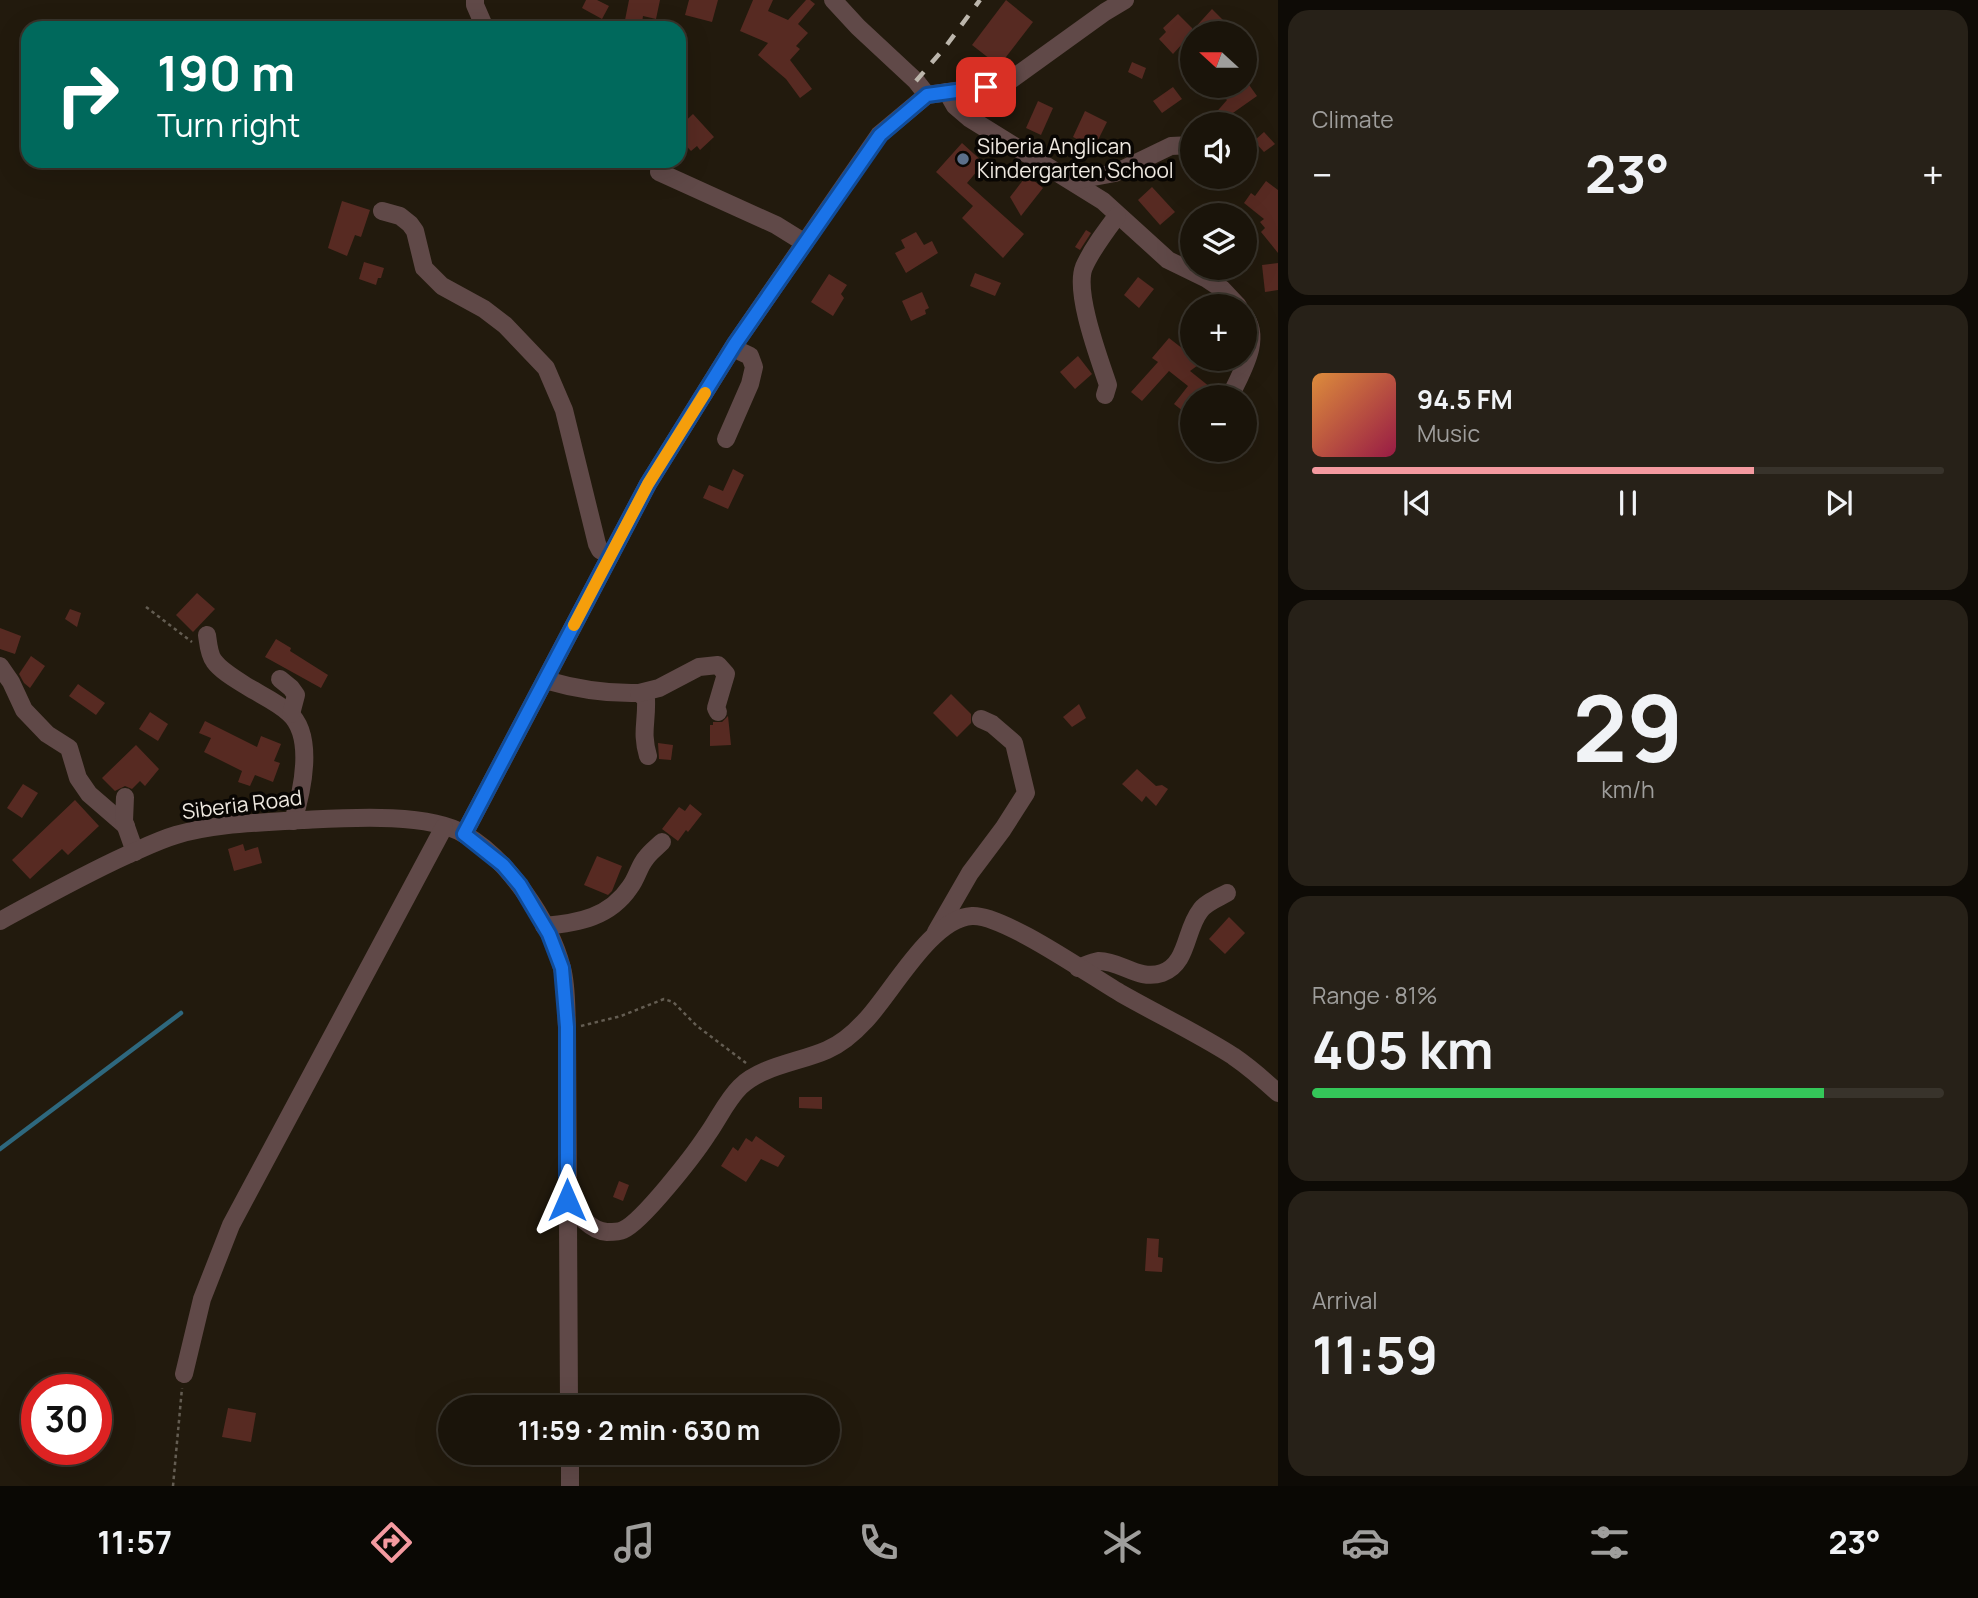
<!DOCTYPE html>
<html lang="en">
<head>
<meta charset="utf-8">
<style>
	:root { --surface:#1a140a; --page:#272118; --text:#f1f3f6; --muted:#9f9e9c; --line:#38332b; --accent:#f49aa0 }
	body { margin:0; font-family:Manrope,sans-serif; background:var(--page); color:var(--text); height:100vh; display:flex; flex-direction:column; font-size:26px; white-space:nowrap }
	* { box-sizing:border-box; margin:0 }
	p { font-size:23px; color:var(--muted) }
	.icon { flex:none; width:38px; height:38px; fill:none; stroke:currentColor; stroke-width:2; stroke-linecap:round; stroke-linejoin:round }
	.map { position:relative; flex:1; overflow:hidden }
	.panel { display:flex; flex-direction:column; gap:10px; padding:10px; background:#0e0b06; width:700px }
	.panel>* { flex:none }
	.guide { position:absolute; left:21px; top:21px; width:665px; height:147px; border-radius:21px; box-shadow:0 7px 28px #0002,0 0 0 2px var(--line); background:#00695c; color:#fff; overflow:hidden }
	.needle { width:46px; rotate:291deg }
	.tools { position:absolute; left:1180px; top:21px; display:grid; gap:14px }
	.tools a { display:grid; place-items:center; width:77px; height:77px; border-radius:50%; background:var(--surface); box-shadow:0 7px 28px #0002,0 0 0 2px var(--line); font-size:35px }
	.speed { position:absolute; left:21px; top:1374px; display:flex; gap:14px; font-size:35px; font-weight:700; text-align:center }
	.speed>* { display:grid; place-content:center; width:91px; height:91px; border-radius:50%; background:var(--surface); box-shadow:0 7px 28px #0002,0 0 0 2px var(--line); line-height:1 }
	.speed .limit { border:10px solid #d22; background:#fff; color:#111 }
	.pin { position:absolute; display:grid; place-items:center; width:60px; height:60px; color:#fff; margin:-30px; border-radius:14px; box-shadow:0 4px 10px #0006 }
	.me { position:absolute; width:77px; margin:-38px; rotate:0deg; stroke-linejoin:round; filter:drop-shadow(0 0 5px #0008) }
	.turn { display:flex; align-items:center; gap:24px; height:147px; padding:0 21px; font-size:32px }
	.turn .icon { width:91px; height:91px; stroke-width:2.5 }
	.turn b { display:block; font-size:49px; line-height:60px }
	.big { font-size:52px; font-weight:700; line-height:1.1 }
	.panel .widget { flex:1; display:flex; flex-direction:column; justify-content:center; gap:10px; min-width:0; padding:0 24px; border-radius:21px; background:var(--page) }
	.panel .dial { align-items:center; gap:0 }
	.dial b { font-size:91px; line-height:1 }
	.song { display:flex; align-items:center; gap:21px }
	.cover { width:84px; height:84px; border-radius:10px; background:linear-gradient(135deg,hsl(30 70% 55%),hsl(340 70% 35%)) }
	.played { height:7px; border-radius:4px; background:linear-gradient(90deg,var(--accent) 70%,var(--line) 70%) }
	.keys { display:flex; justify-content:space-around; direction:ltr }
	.heat { display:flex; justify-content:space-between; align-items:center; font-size:38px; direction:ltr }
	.charge { height:10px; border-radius:5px; background:linear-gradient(90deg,#34c759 81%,var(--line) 0) }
	.trip { position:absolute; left:438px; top:1395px; width:402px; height:70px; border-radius:35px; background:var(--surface); box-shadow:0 7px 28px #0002,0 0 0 2px var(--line); font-weight:700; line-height:70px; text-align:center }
	.menu { display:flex; height:112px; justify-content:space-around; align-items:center; background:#0a0804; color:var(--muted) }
	.menu .icon { width:49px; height:49px }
	.menu .current { color:var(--accent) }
	.menu b { font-size:32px; color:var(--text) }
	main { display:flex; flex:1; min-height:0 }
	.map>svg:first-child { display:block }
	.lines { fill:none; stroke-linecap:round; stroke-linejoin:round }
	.stream { stroke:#2e687e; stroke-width:4.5 }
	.building { fill:#572a22 }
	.path { stroke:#645d52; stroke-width:2.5; stroke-dasharray:3.5 3.5; stroke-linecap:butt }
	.minor { stroke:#604948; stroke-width:18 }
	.rail { stroke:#bcb6ac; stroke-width:4.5; stroke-dasharray:12 12; stroke-linecap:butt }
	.route-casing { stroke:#114b97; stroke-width:18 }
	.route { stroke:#1a73e8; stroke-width:12 }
	.slow { stroke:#f59e0b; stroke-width:12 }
	.service-dot { fill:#5c6f8a; stroke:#090603; stroke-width:2.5 }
	.labels { text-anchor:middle; stroke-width:7; stroke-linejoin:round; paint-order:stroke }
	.poi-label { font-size:21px; fill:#eee8e0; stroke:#090603; text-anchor:start }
	.street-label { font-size:21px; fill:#eee8e0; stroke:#090603 }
</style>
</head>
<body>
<main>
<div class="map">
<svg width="1278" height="1486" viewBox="0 0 1278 1486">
	<rect width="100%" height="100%" fill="#221a0d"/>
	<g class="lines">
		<path class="stream" d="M 0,1149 L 181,1013"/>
	</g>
	<g class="building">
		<path d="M 586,0 L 597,0 L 609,6 L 602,19 L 582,8 Z"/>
		<path d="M 629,0 L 660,0 L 656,19 L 643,16 L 642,23 L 625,20 Z"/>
		<path d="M 689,0 L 718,0 L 712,22 L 685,15 Z"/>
		<path d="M 753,0 L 773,0 L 768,11 L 788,20 L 806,0 L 810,0 L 815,4 L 798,24 L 808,33 L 796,46 L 800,49 L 790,60 L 812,89 L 800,98 L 786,79 L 758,55 L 768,43 L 740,31 Z"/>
		<path d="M 1006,0 L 1033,22 L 999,66 L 972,45 Z"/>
		<path d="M 1212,9 L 1225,22 L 1215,33 L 1192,33 L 1173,54 L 1159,39 L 1166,32 L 1163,28 L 1178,14 L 1192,28 L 1192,31 Z"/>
		<path d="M 1132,62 L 1146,68 L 1142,79 L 1128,72 Z"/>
		<path d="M 1247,82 L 1257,96 L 1230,115 L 1223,124 L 1206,124 L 1227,100 L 1225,98 Z"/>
		<path d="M 1173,87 L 1182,99 L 1162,113 L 1153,101 Z"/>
		<path d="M 1038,101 L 1053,108 L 1041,135 L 1026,128 Z"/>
		<path d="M 1085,111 L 1107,122 L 1094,148 L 1073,137 Z"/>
		<path d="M 693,114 L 714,137 L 700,150 L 697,146 L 691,151 L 679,138 L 684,134 L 679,127 Z"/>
		<path d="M 1264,132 L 1275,144 L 1264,152 L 1254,141 Z"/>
		<path d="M 962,143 L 984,163 L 967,183 L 1024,234 L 1003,258 L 962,218 L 973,206 L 936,172 Z"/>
		<path d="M 1027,175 L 1043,188 L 1021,216 L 1010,197 Z"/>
		<path d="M 1266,181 L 1278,190 L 1278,253 L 1261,232 L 1265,228 L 1260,222 L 1264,219 L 1244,203 L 1251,193 L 1255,196 Z"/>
		<path d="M 1152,187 L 1175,212 L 1160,225 L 1138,200 Z"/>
		<path d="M 342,201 L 370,210 L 361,237 L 355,235 L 347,256 L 328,248 Z"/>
		<path d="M 1086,230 L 1091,233 L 1080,250 L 1075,247 Z"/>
		<path d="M 916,232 L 924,245 L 932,241 L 938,253 L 906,273 L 895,253 L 905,248 L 901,240 Z"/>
		<path d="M 364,262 L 384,268 L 381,278 L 378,278 L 376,285 L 359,279 Z"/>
		<path d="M 1278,263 L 1278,290 L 1265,292 L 1262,265 Z"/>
		<path d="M 975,273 L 1001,283 L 995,296 L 970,286 Z"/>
		<path d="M 829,274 L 847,285 L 841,294 L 844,298 L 833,316 L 811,302 Z"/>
		<path d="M 1138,277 L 1154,289 L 1139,308 L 1124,295 Z"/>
		<path d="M 922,292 L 929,308 L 925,310 L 926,314 L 911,321 L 902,301 Z"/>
		<path d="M 1169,338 L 1192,356 L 1192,359 L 1201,363 L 1190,371 L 1210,387 L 1201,397 L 1192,397 L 1192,418 L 1174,404 L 1188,386 L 1169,371 L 1142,401 L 1131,392 L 1158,362 L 1152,358 Z"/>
		<path d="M 1078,356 L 1092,374 L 1075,389 L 1060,372 Z"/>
		<path d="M 733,469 L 744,475 L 728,509 L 703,498 L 709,485 L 723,491 Z"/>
		<path d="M 197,593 L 215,609 L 193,632 L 176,615 Z"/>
		<path d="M 70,609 L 81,613 L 77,627 L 65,619 Z"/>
		<path d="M 0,628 L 21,636 L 15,654 L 0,649 Z"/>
		<path d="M 276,639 L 291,648 L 290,651 L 328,675 L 321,688 L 265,657 Z"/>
		<path d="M 31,656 L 45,666 L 30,688 L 24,683 L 19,674 Z"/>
		<path d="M 78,684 L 105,703 L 96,715 L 69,696 Z"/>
		<path d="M 951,694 L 971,714 L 971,723 L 957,737 L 933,713 Z"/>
		<path d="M 1079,704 L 1086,718 L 1072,727 L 1063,717 Z"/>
		<path d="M 150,712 L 168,724 L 158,741 L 139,729 Z"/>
		<path d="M 728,716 L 731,745 L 710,746 L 710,725 L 713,725 L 713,722 L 722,722 Z"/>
		<path d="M 205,721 L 257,747 L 261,736 L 281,744 L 274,761 L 280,763 L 273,782 L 255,775 L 250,786 L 238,782 L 242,771 L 204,752 L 211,738 L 199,733 Z"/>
		<path d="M 658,743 L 673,745 L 671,760 L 659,759 Z"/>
		<path d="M 136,745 L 159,769 L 145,786 L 140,781 L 132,789 L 125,786 L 115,791 L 102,778 Z"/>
		<path d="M 1137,769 L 1156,786 L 1162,785 L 1168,789 L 1156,806 L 1146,796 L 1142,802 L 1122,784 Z"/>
		<path d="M 23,784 L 38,793 L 22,818 L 7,808 Z"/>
		<path d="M 75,800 L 99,826 L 68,855 L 62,849 L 30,879 L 12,860 Z"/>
		<path d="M 690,804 L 702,814 L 688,832 L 686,830 L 678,841 L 662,829 L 679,807 L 685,811 Z"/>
		<path d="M 243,844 L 245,851 L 258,847 L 262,863 L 234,871 L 228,849 Z"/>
		<path d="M 597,856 L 622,866 L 612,891 L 608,895 L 584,885 Z"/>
		<path d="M 1229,917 L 1245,933 L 1225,954 L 1209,939 Z"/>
		<path d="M 799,1097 L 822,1097 L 822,1109 L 799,1108 Z"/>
		<path d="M 756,1136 L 785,1156 L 778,1167 L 761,1159 L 746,1182 L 721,1166 L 733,1147 L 738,1151 L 746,1138 L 752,1142 Z"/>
		<path d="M 619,1181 L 629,1185 L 623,1201 L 613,1197 Z"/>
		<path d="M 1147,1238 L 1159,1239 L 1158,1257 L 1163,1258 L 1162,1272 L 1145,1271 Z"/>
		<path d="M 228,1408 L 256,1413 L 251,1442 L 222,1437 Z"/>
	</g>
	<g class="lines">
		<g class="path">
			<path d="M 146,607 L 192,642"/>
			<path d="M 581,1026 L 621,1016 L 664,999 L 673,1002 L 697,1026 L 746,1063"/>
			<path d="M 173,1486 L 182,1388"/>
		</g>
		<g class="minor">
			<path d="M 475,0 L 475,5 L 485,28"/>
			<path d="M 833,0 L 858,27 L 916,81 L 927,95"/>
			<path d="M 947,92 L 955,106 L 969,118 L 1103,201 L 1168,260 L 1207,279 L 1222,289 L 1238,306"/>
			<path d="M 659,172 L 776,225 L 805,243"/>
			<path d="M 1072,181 L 1115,173 L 1171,146 L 1192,145"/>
			<path d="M 382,211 L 400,216 L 410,224 L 415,231 L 424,268 L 442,286 L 484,309 L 505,325 L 546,368 L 564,410 L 597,544 L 600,550 L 610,556"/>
			<path d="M 1105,395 L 1108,385 C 1099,358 1074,292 1084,267 C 1092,249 1105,232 1117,216"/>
			<path d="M 1230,397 C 1241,372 1263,340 1244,315"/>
			<path d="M 726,439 L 750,384 L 754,367 L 750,356 L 733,348"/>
			<path d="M 207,635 C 208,642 209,655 214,661 C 221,671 237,680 248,687 C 261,695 277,702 289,713 C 315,736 302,792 293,821"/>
			<path d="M 0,666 L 11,682 L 24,710 L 47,734 L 69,748 L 78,778 L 89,794 L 126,826"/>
			<path d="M 280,679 L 291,688 L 296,695 L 291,714"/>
			<path d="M 545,680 C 576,689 607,694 639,693 L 646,699 C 647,723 641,732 648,756"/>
			<path d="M 639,693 L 659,688 L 699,667 L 718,665 L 726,674 L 716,708 L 718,712"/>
			<path d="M 125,797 L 124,821 L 135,852"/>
			<path d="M 464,834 L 648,484 L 735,344 L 879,135 L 927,95 L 1005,84 L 1105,12 L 1125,0"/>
			<path d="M 0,921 C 42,898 83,875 127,855 C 143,848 159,840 176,835 C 217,823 260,823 302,820 C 345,818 427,812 464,834 C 507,858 550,921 562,968 C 567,987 566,1008 567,1027 L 569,1407"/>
			<path d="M 544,926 C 579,923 610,917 630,887 C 637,878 639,866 646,858 C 650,852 657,847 662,842"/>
			<path d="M 936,932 L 970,873 L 1003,829 L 1026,793 L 1014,743 L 992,724 L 981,719"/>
			<path d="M 1078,968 C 1084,966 1092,962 1099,961 C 1121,961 1139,981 1162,973 C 1188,964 1185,930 1200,911 C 1205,903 1218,898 1227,893"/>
			<path d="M 567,1200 C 577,1213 590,1231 607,1232 C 612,1232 619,1232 623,1230 C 642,1222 694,1155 707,1135 C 718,1120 726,1101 740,1087 C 761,1066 800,1062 827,1050 C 841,1044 854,1033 865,1021 C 892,993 931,918 972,916 C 1003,914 1091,976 1122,994 C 1159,1015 1197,1033 1233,1056 C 1249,1067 1264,1080 1278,1093"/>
			<path d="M 184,1374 L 202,1299 L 231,1225 L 444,827"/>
			<path d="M 570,1452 L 570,1486"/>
		</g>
		<path class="rail" d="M 916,81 L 946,46 L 980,0"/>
	</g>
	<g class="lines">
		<g class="route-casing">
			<path id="route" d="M 567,1200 L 567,1027 L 562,968 L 549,934 L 520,885 L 503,865 L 464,834 L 648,484 L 735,344 L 880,135 L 927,95 L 986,87"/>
		</g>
		<use href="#route" class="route"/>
		<path class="slow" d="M 574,625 L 648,484 L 705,393"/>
	</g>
	<circle class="service-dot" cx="963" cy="159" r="7"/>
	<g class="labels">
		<g class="poi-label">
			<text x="977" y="154">Siberia Anglican<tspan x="977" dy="24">Kindergarten School</tspan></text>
		</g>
		<g class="street-label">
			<text transform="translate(242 805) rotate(-7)" y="7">Siberia Road</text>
		</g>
	</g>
</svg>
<div class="tools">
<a><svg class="needle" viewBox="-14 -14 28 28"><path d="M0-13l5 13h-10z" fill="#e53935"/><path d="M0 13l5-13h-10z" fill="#9f9e9c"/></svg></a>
<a><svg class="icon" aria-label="sound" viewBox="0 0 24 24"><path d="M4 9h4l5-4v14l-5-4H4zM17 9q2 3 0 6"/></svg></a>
<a><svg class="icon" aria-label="layers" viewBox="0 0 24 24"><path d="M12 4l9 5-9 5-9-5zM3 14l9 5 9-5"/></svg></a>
<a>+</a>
<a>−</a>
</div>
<div class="speed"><div class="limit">30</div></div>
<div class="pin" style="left:986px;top:87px;background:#d93025"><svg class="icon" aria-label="arrive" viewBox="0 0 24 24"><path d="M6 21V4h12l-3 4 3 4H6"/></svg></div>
<svg class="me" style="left:567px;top:1200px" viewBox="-20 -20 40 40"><path d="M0-17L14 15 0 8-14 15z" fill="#1a73e8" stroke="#fff" stroke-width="4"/></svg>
<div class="trip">11:59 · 2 min · 630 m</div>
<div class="guide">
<div class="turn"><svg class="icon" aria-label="right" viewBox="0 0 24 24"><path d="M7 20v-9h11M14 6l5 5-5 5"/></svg><div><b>190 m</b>Turn right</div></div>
</div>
</div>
<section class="panel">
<div class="widget"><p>Climate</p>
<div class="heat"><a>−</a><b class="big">23°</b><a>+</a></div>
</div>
<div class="widget">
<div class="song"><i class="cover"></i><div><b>94.5 FM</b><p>Music</p></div></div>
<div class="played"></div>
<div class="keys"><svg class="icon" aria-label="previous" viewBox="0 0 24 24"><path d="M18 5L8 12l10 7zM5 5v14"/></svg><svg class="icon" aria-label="pause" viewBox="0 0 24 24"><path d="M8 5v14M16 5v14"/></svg><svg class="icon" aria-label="next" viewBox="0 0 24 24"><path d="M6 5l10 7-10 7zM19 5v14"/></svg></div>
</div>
<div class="widget dial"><b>29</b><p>km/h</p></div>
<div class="widget"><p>Range · 81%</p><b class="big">405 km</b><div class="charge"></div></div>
<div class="widget"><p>Arrival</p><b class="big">11:59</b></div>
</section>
</main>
<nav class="menu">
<b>11:57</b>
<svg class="icon current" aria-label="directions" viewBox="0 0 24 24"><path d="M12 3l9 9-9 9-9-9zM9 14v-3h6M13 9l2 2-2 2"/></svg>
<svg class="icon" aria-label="music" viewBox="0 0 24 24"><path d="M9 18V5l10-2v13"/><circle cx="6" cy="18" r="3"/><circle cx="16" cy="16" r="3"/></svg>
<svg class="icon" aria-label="phone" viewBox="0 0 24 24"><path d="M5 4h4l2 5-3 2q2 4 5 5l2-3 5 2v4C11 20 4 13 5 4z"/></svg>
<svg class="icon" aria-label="climate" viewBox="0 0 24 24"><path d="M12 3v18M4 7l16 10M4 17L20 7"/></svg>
<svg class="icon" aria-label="car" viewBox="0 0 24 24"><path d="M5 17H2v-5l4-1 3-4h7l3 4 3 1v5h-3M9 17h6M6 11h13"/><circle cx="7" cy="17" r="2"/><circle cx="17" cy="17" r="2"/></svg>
<svg class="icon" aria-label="filters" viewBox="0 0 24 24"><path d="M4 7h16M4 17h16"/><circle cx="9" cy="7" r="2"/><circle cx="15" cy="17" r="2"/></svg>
<b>23°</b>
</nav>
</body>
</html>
